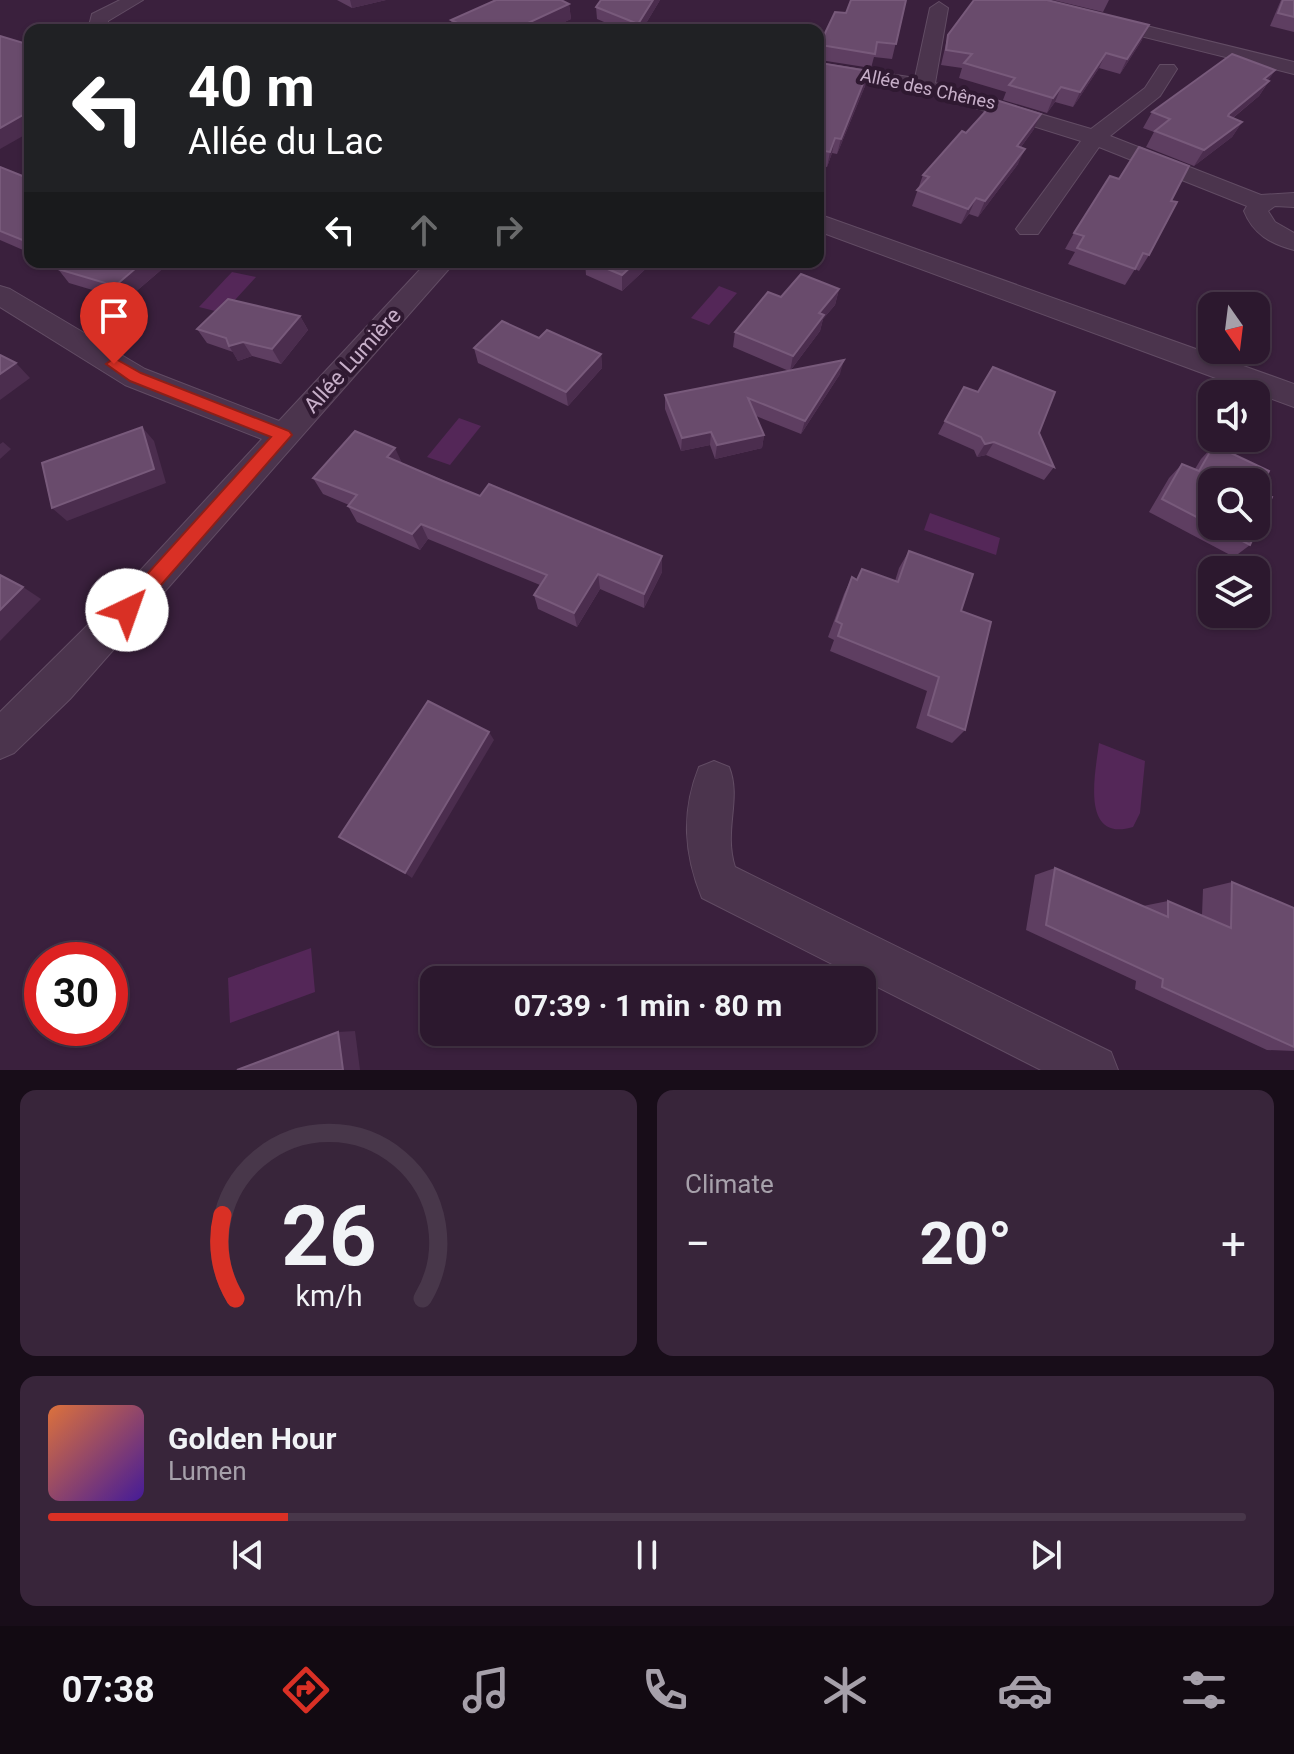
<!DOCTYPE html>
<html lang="en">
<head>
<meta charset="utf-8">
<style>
	:root { --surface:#2c182e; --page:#38253a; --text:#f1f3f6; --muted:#a6a0aa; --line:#48374a; --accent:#d93025 }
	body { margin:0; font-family:Roboto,sans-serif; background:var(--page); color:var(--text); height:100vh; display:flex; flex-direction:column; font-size:30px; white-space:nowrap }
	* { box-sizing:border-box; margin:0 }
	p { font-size:26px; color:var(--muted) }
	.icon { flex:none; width:44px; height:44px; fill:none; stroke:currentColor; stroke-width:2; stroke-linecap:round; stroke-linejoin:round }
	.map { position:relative; height:1070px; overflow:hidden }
	.panel { display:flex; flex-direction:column; gap:20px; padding:20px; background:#180d19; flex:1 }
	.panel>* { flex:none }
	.guide { position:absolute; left:24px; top:24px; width:800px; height:244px; border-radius:16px; box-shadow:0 2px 6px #0004,0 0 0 2px var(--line); background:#202124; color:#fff; overflow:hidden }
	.needle { width:52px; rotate:166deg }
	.fabs { position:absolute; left:1198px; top:292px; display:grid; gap:16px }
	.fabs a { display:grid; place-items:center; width:72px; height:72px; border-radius:16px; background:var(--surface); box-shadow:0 2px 6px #0004,0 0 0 2px var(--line); font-size:40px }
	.speed { position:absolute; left:24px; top:942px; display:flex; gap:16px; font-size:40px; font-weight:700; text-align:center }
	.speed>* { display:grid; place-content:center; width:104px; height:104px; border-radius:50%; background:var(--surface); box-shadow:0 2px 6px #0004,0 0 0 2px var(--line); line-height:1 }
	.speed .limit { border:12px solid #d22; background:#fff; color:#111 }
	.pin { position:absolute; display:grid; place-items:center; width:68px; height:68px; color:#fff; margin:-82px -34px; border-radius:50% 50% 50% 0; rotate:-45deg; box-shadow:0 0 8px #0007 }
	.pin .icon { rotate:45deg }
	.me { position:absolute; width:88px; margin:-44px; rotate:42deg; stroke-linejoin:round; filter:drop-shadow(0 0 6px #0008) }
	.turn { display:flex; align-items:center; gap:28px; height:168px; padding:0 32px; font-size:36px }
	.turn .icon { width:104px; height:104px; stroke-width:2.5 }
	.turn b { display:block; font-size:56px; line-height:68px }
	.lanes { display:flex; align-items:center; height:76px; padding:0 32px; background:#0003; justify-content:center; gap:40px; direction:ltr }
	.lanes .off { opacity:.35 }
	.big { font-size:60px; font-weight:700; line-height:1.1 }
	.panel .card { flex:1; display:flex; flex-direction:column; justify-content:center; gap:12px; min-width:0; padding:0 28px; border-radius:16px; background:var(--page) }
	.panel .dial { align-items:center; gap:0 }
	.dial svg { height:208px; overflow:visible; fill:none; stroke:var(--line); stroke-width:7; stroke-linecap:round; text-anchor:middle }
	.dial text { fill:var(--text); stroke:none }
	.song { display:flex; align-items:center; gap:24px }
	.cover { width:96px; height:96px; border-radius:12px; background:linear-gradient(135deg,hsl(20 70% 55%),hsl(260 70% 35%)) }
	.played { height:8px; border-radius:4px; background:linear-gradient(90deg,var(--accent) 20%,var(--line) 20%) }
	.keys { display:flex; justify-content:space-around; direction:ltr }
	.heat { display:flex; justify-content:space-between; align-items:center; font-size:44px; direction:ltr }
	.panel .tiles { flex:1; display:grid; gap:20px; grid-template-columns:1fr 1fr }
	.card:last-child { grid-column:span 2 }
	.trip { position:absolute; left:420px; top:966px; width:456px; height:80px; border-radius:16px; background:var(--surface); box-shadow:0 2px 6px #0004,0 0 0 2px var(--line); font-weight:700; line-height:80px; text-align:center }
	.tabs { display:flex; height:128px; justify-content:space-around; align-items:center; background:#120a12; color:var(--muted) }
	.tabs .icon { width:56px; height:56px }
	.tabs .selected { color:var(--accent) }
	.tabs b { font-size:36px; color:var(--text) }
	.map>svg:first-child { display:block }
	.water { fill:#542758 }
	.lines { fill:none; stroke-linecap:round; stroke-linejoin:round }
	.minor-casing { stroke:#624c64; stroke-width:2 }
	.minor { fill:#4b344d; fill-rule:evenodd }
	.wall { fill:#5e3e61; fill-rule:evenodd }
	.shaded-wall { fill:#4b2d4e }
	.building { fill:#694b6c; stroke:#785a7b; stroke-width:2 }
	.route { fill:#d93025; stroke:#8d1f18; stroke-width:2 }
	.labels { text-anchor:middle; stroke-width:8; stroke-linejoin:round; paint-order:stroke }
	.far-street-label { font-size:18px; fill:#c7afc9; stroke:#2f1931 }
	.street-label { font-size:22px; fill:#c7afc9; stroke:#2f1931 }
</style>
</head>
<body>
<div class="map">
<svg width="1294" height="1070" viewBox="0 0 1294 1070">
	<rect width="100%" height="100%" fill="#3a203d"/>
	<g class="water">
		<path d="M 232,272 L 256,277 L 223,313 L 199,307 Z"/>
		<path d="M 719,286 L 737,293 L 709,325 L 691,318 Z"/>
		<path d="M 459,418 L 481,426 L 450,465 L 427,457 Z"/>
		<path d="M 930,513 L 1000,538 L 996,555 L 924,530 Z"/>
		<path d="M 1099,743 L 1145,761 L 1140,813 L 1133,827 C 1079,843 1096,770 1099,743 Z"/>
		<path d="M 311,948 L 315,992 L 230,1023 L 228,978 Z"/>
	</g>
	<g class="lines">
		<g class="minor-casing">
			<g id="minor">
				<path d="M 120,0 L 143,0 L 108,21 L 108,30 L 88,30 L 92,14 Z"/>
				<path d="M 1008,0 L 1040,0 L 1294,62 L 1294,74 L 1011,4 Z"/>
				<path d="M 939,2 L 948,8 L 935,83 L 1091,129 L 1145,88 L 1160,65 L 1174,65 L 1177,69 L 1160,96 L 1110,136 L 1261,195 L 1294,193 L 1294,207 L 1275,206 L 1268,211 L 1275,222 L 1294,233 L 1294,250 C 1271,244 1253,234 1244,211 L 1247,206 L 1099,147 L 1038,234 L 1020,234 L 1016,229 L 1081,141 L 931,94 L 818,75 L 818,63 L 915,78 L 930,8 Z"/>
				<path d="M 818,214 L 1294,384 L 1294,407 L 818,231 Z"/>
				<path d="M 427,262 L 455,262 L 70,699 L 14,753 L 0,759 L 0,712 L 114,599 L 262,439 L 125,385 L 0,307 L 0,286 L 10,289 L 145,369 L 279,421 Z"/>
				<path d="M 714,761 L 729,767 C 742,799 723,830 735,867 L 1111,1052 L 1118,1070 L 1041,1070 L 702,898 C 684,854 681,812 699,767 Z"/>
			</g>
		</g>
		<use href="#minor" class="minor"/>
	</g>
	<g class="wall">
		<path d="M 337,0 L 386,0 L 352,8 Z"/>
		<path d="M 660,0 L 642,30 L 623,30 L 597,19 L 596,7 Z"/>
		<path d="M 906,0 L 892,59 L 874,57 L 871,68 L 820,60 L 820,63 L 868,71 L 865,86 L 837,154 L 832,153 L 827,167 L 818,166 L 818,47 L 846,13 Z"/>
		<path d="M 1053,0 L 1109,0 L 1103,12 Z"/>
		<path d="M 1281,0 L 1294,0 L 1294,32 L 1270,26 Z"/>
		<path d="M 569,4 L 571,19 L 547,30 L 453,30 L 451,20 Z"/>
		<path d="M 948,35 L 1142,40 L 1120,74 L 1099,68 L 1073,107 L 1055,102 L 1047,113 L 1003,100 L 1006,92 L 959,78 L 962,68 L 941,65 Z"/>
		<path d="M 1268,80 L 1269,81 L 1259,96 L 1233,118 L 1242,122 L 1232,137 L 1194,166 L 1146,147 L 1154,132 L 1143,128 L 1152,112 Z"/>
		<path d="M 1034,129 L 1021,147 L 1018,164 L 978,217 L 969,214 L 961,224 L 912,206 L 923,175 L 966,133 Z"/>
		<path d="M 0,167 L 30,179 L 30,253 L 0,240 Z"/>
		<path d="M 1171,201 L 1149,255 L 1139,271 L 1135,269 L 1125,285 L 1068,264 L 1075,252 L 1065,249 L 1074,233 Z"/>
		<path d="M 51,262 L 167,262 L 168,264 L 126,300 L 69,283 L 58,269 L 61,266 Z"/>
		<path d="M 585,262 L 653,262 L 622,291 L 586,275 Z"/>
		<path d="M 839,289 L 835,305 L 823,319 L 820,331 L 790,371 L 840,374 L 801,434 L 756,416 L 764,435 L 762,448 L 715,459 L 710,445 L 681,451 L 665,409 L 665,395 L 789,371 L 733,347 L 735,332 L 781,297 Z"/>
		<path d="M 300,316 L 308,330 L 281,364 L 252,356 L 238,361 L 233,352 L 207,343 L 197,329 Z"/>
		<path d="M 539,338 L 601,354 L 602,368 L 568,406 L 478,363 L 474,348 Z"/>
		<path d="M 945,421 L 1039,433 L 1054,467 L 1044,480 L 986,455 L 977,457 L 974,450 L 938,434 Z"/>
		<path d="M 1214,445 L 1269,471 L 1259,491 L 1272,497 L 1250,545 L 1234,557 L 1149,512 L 1169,478 L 1182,464 L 1195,469 L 1201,459 ZM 1212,482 L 1256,482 L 1256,526 L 1212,526 Z"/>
		<path d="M 402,463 L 662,572 L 644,608 L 600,589 L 577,627 L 538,609 L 534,595 L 540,585 L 428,539 L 420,550 L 357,522 L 348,506 L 349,505 L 323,494 L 313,478 Z"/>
		<path d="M 909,551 L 961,611 L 965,730 L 952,743 L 916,728 L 927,691 L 830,651 L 834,640 L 828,637 L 844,594 L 852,577 L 857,580 L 895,581 L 899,568 Z"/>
		<path d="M 1055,868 L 1143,906 L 1168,901 L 1202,915 L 1203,889 L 1232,882 L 1294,1047 L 1294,1051 L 1267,1050 L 1135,989 L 1136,981 L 1026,930 L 1035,875 Z"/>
	</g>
	<g class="shaded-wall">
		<path d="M 350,0 L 386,0 L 352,8 Z"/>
		<path d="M 653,0 L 660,0 L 642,30 L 638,30 L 638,24 Z"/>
		<path d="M 569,4 L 571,19 L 547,30 L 513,30 Z"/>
		<path d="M 1149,25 L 1142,40 L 1120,74 L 1127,59 Z"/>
		<path d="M 1106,53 L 1099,68 L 1073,107 L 1080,92 Z"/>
		<path d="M 1275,70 L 1259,96 L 1219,129 L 1229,114 L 1264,79 Z"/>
		<path d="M 868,71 L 865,86 L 837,154 L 841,139 Z"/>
		<path d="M 1061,87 L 1055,102 L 1047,113 L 1053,98 Z"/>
		<path d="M 30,111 L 30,132 L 0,149 L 0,128 Z"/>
		<path d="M 1041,114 L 1034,129 L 1010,162 L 1017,146 Z"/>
		<path d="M 1242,122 L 1232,137 L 1194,166 L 1204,150 Z"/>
		<path d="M 835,138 L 832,153 L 827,167 L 830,152 Z"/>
		<path d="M 1025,149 L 1018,164 L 978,217 L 985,201 Z"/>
		<path d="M 976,198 L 969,214 L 961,224 L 968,209 Z"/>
		<path d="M 143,262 L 167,262 L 168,264 L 126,300 L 115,286 Z"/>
		<path d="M 636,262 L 653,262 L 622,291 L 622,275 Z"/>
		<path d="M 839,289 L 835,305 L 823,319 L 820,331 L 790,371 L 793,356 L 819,313 Z"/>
		<path d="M 300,316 L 308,330 L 281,364 L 272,349 Z"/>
		<path d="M 243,342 L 252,356 L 238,361 L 229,346 Z"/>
		<path d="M 601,354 L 602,368 L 568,406 L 566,392 Z"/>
		<path d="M 844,360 L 840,374 L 801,434 L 805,421 Z"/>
		<path d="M 16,363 L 30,378 L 0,400 L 0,374 Z"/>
		<path d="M 142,427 L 154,441 L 166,483 L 67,521 L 52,508 Z"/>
		<path d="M 711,432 L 710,445 L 681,451 L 682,438 Z"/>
		<path d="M 764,435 L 762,448 L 715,459 L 717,445 Z"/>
		<path d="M 3,442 L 11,449 L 0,459 L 0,444 Z"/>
		<path d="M 994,442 L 986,455 L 977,457 L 985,444 Z"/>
		<path d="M 395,448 L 403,465 L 387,457 Z"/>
		<path d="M 421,524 L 428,539 L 420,550 L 412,534 Z"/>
		<path d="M 662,556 L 662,572 L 644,608 L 644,594 Z"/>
		<path d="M 598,574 L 600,589 L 577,627 L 574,613 Z"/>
		<path d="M 23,587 L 41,599 L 0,641 L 0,610 Z"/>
		<path d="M 489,732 L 494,740 L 412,878 L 405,873 Z"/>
		<path d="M 355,1031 L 360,1070 L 343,1070 L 338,1032 Z"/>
	</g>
	<g class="building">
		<path d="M 496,0 L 561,0 L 569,4 L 513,30 L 472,30 L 451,20 Z"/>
		<path d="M 601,0 L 653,0 L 638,24 L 596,7 Z"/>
		<path d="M 851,0 L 906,0 L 896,44 L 877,42 L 875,54 L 821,45 L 818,48 L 835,12 L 846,13 Z"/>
		<path d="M 974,0 L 1047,0 L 1149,25 L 1127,59 L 1106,53 L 1080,92 L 1061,87 L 1053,98 L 1009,85 L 1015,78 L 964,63 L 972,54 L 946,50 L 948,35 Z"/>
		<path d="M 1283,0 L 1294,0 L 1294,17 L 1278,13 Z"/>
		<path d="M 0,36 L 30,45 L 30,87 L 27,88 L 30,89 L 30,111 L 0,128 Z"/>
		<path d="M 818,51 L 820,63 L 868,71 L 841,139 L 835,138 L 830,152 L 818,150 Z"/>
		<path d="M 1232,54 L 1275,70 L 1264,79 L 1269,81 L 1229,114 L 1228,116 L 1242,122 L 1204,150 L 1155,131 L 1170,119 L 1152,112 Z"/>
		<path d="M 996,100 L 1041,114 L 1017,146 L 1025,149 L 985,201 L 976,198 L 968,209 L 917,190 L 929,177 L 923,175 L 962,131 L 966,133 Z"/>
		<path d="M 1139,147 L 1189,166 L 1171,201 L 1177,202 L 1149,255 L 1143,253 L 1135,269 L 1077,248 L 1084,236 L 1074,233 L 1110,176 L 1119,179 Z"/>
		<path d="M 0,167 L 30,179 L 30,243 L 0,231 Z"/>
		<path d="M 66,262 L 143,262 L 115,286 L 58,269 Z"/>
		<path d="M 591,262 L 636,262 L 622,275 Z"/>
		<path d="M 801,274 L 839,289 L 819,313 L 824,315 L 793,356 L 735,332 L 768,292 L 781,297 Z"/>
		<path d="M 228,299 L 300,316 L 272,349 L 243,342 L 229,346 L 226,338 L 197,329 Z"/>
		<path d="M 502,321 L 539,338 L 547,330 L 601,354 L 566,392 L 474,348 Z"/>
		<path d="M 0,355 L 16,363 L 0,374 Z"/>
		<path d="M 844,360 L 805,421 L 748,398 L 764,435 L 717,445 L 711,432 L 682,438 L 665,395 Z"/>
		<path d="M 993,367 L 1055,392 L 1039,433 L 1054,467 L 994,442 L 985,444 L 981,437 L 945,421 L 964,387 L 978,392 Z"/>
		<path d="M 142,427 L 154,469 L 52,508 L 42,463 Z"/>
		<path d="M 355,431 L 395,448 L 387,457 L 443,481 L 480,496 L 489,484 L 662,556 L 644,594 L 598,574 L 574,613 L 534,595 L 547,575 L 421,524 L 412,534 L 348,506 L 357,495 L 313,478 Z"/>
		<path d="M 1214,445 L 1269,471 L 1259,491 L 1272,497 L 1250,545 L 1213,526 L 1256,526 L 1256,482 L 1212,482 L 1212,525 L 1162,499 L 1182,464 L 1199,471 Z"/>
		<path d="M 909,551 L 973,574 L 961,611 L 991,622 L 965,730 L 928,715 L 939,677 L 838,636 L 842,624 L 836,621 L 852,577 L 857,580 L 862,569 L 898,582 Z"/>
		<path d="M 0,575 L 23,587 L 0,610 Z"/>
		<path d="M 428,701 L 489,732 L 405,873 L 339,837 Z"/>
		<path d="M 1055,868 L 1168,917 L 1168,901 L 1231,928 L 1232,882 L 1294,908 L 1294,1047 L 1162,987 L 1163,979 L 1046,925 Z"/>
		<path d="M 338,1032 L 343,1070 L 237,1070 Z"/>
	</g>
	<path class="route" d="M 114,358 L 141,373 L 289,431 L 292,435 L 134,616 L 127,619 L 120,616 L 117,610 L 120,604 L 271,437 L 130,381 L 106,364 Z"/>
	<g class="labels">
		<g class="far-street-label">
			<text transform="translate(928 89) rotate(12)" y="6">Allée des Chênes</text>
		</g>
		<g class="street-label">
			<text transform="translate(352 360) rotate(-48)" y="8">Allée Lumière</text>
		</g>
	</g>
</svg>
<div class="fabs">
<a><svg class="needle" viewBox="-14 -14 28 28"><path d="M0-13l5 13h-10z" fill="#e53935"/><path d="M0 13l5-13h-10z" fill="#a6a0aa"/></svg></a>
<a><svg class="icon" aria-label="sound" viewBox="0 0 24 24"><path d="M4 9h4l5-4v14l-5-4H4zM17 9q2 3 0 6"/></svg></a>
<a><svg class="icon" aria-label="search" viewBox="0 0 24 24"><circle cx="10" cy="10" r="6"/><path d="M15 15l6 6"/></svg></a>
<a><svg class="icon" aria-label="layers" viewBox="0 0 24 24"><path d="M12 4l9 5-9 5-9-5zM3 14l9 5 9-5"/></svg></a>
</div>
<div class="speed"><div class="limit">30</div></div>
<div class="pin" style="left:114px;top:364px;background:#d93025"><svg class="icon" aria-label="arrive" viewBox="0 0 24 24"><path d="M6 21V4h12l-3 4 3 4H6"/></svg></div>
<svg class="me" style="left:127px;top:610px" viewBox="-20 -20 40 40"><circle r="19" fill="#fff"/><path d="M0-13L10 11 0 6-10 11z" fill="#d93025"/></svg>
<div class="trip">07:39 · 1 min · 80 m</div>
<div class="guide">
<div class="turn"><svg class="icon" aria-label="left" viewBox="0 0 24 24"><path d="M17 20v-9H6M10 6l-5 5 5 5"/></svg><div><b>40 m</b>Allée du Lac</div></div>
<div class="lanes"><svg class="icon" aria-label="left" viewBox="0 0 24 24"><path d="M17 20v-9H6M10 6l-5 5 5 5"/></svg><svg class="icon off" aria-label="ahead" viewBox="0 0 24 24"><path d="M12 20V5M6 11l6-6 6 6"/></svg><svg class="icon off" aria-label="right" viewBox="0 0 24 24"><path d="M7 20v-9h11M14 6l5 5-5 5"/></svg></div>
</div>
</div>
<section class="panel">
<div class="tiles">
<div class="card dial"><svg viewBox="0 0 100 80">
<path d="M14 69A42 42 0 1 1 86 69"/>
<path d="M14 69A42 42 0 0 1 9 37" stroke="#d93025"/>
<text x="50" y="56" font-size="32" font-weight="700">26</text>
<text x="50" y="72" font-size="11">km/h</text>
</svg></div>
<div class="card"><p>Climate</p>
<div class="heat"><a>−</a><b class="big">20°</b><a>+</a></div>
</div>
<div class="card">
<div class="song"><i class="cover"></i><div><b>Golden Hour</b><p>Lumen</p></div></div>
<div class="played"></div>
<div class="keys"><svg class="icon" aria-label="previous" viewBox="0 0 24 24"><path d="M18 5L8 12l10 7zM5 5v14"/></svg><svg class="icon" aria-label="pause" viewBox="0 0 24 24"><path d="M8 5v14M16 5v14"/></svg><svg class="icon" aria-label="next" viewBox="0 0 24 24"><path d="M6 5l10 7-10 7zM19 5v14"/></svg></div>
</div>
</div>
</section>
<nav class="tabs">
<b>07:38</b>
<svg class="icon selected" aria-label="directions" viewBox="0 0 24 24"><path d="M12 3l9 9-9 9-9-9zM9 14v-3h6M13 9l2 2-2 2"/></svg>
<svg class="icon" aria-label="music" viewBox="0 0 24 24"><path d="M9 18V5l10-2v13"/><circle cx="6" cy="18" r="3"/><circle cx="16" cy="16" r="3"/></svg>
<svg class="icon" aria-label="phone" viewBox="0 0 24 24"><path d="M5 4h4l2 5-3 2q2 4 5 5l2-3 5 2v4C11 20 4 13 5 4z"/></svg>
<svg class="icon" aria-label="climate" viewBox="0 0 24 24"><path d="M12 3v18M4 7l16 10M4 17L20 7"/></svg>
<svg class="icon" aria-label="car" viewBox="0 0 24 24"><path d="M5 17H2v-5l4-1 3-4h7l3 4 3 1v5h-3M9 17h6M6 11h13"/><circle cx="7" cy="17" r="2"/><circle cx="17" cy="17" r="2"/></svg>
<svg class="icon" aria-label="filters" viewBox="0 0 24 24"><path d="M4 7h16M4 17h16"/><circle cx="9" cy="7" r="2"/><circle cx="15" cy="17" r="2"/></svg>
</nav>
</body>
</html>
